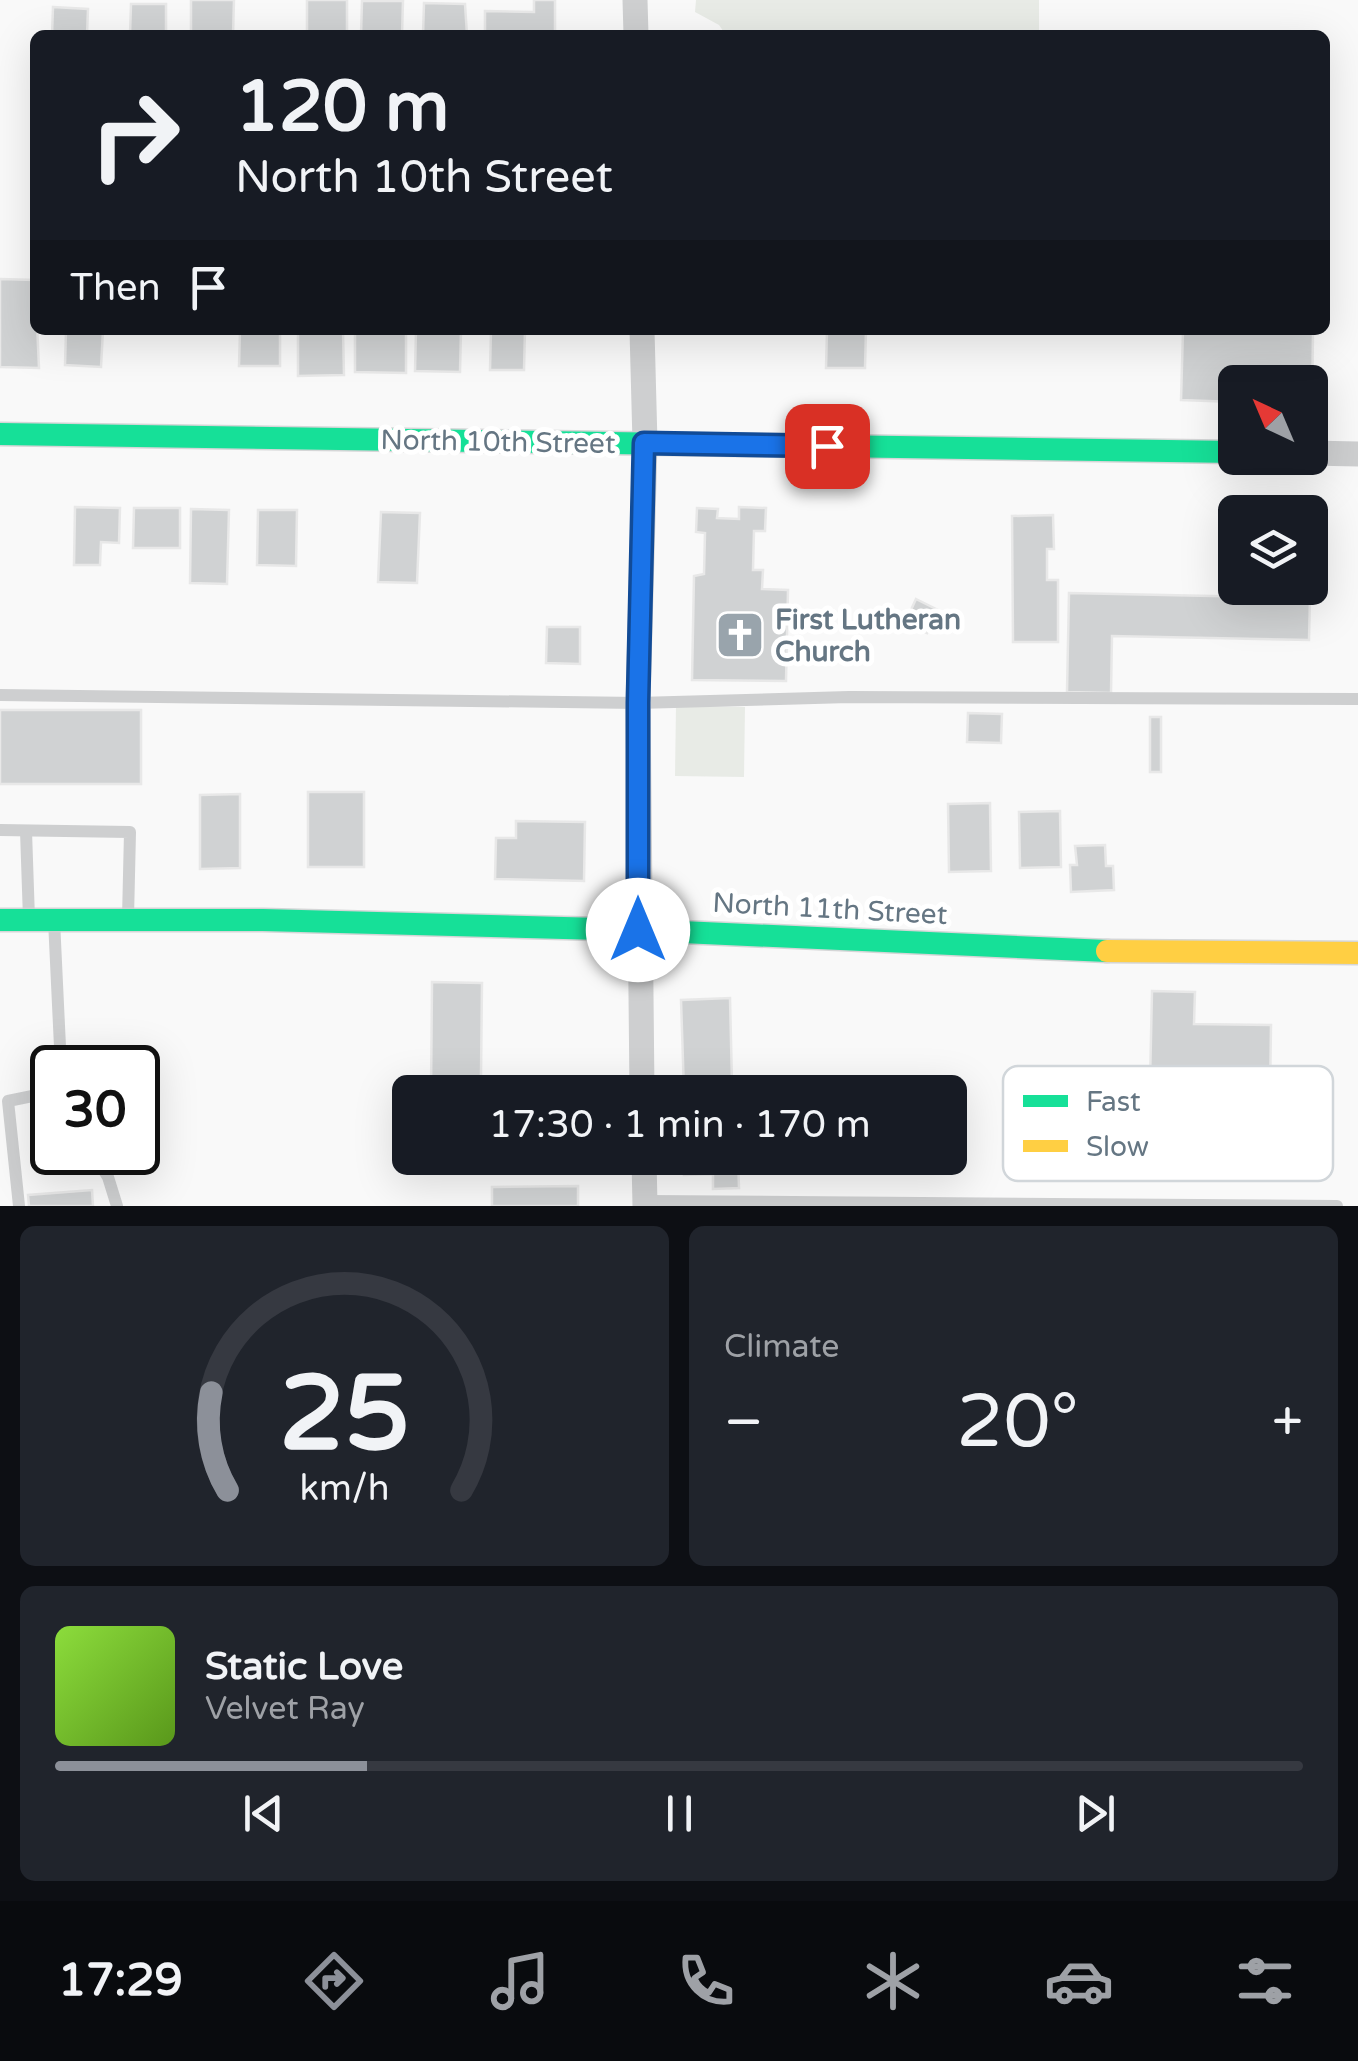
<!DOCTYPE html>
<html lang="en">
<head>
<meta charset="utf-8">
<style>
	:root { --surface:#171b24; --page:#20242c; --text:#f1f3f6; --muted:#9ea1a6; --line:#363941; --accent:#8c9099 }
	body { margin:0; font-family:"Varela Round",sans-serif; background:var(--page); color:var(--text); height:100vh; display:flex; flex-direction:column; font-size:38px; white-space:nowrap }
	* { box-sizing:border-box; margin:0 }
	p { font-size:32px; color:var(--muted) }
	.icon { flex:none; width:55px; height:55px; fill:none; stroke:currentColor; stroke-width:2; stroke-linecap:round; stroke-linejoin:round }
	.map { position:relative; height:1206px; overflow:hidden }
	.details { display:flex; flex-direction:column; gap:20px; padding:20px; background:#0d0f14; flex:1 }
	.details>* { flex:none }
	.guide { position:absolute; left:30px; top:30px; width:1300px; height:305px; border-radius:15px; box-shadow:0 10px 40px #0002; background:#171b24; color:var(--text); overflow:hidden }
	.needle { width:65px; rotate:316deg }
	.fabs { position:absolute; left:1218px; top:365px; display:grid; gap:20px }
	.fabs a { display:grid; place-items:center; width:110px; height:110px; border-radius:15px; background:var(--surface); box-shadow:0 10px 40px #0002; font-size:50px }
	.speed { position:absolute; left:30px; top:1045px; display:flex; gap:20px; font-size:50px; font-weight:700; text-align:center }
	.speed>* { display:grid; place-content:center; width:130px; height:130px; border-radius:50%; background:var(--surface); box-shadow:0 10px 40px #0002; line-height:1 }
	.speed .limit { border:5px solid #111; border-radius:15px; background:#fff; color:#111 }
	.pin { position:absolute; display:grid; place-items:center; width:85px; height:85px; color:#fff; margin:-42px; border-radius:20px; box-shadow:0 5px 15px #0006 }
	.me { position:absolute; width:110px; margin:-55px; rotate:0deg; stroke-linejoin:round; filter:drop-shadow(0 0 8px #0008) }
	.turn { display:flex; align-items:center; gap:35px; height:210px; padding:0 40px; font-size:45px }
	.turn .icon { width:130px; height:130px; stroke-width:2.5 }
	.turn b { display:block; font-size:70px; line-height:85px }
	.then { display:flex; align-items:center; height:95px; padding:0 40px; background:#0003; gap:20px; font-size:38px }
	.big { font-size:75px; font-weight:600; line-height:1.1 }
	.details .tile { flex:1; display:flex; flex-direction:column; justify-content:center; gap:15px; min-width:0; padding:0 35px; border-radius:15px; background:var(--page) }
	.details .dial { align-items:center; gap:0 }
	.dial svg { height:260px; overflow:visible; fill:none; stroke:var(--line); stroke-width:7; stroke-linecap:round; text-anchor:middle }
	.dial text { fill:var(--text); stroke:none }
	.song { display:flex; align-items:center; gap:30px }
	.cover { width:120px; height:120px; border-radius:15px; background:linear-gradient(135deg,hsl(90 70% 55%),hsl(90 70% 35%)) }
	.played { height:10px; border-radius:5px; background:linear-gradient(90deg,var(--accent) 25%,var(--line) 25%) }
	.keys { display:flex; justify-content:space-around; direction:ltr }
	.heat { display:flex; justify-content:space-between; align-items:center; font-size:55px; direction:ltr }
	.details .tiles { flex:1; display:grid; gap:20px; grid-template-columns:1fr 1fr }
	.tile:last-child { grid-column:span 2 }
	.trip { position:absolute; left:392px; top:1075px; width:575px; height:100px; border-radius:15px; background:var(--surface); box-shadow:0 10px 40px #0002; font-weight:600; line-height:100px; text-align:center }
	.tab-bar { display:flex; height:160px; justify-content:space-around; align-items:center; background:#090b0e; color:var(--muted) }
	.tab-bar .icon { width:70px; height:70px }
	.tab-bar .current { color:var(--accent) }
	.tab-bar b { font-size:45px; color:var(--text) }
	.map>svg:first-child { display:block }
	.green { fill:#e8ebe6 }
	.building { fill:#d0d2d3; stroke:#e8e8e8; stroke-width:2.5 }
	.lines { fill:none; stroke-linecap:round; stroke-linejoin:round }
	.fast-casing { stroke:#d5d6d7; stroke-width:25 }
	.slow-casing { stroke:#d5d6d7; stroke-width:25 }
	.lane { stroke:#cecfd0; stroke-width:12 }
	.street { stroke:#cecfd0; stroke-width:25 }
	.fast { stroke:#16e098; stroke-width:22 }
	.slow { stroke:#ffcf43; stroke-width:22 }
	.route-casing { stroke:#114b97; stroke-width:25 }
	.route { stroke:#1a73e8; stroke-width:18 }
	.labels { text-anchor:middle; stroke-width:10; stroke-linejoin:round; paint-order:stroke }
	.street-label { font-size:28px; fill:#657683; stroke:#fff }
	.poi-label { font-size:28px; font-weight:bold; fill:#657683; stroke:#fff; text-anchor:start }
	.key { fill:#fff; stroke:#d1d6da; stroke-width:2.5 }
	.key-label { font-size:28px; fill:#657683 }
</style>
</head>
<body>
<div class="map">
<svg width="1358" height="1206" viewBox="0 0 1358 1206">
	<rect width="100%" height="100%" fill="#f9f9f9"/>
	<g class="green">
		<path d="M 696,0 L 1039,0 L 1039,35 L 726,35 L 719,25 L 695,12 Z"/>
		<path d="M 676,706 L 745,707 L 744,777 L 675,776 Z"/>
	</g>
	<g class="building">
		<path d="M 191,0 L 234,0 L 233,35 L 191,35 Z"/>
		<rect x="307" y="0" width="40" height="35"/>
		<path d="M 534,0 L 555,0 L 555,35 L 485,35 L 485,11 L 534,12 Z"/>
		<path d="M 362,1 L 403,1 L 402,35 L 361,35 Z"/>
		<path d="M 424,3 L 465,4 L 467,35 L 423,35 Z"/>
		<path d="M 131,4 L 166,4 L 166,35 L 130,35 Z"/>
		<path d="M 53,7 L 88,9 L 87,35 L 52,35 Z"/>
		<path d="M 0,279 L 35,280 L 39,368 L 0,367 Z"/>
		<path d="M 66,330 L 103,330 L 101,367 L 65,365 Z"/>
		<path d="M 240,330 L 280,330 L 280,366 L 239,366 Z"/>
		<path d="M 298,330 L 343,330 L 344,375 L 298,376 Z"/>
		<path d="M 355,330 L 406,330 L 406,373 L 355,372 Z"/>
		<path d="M 416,330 L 461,330 L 460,372 L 415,371 Z"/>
		<path d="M 491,330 L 525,330 L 524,370 L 490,370 Z"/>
		<path d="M 827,330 L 866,330 L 865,368 L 826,368 Z"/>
		<path d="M 1183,330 L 1313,330 L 1312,406 L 1310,382 L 1235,382 L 1235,402 L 1181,400 Z"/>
		<path d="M 75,507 L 120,508 L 119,543 L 101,542 L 100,565 L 74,565 Z"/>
		<path d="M 739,507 L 766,508 L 765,531 L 754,531 L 753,570 L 763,570 L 762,589 L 788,590 L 786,681 L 692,680 L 694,576 L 704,574 L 705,533 L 696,532 L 697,508 L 718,509 L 717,518 L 739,519 Z"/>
		<path d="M 134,508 L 180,508 L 180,548 L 133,548 Z"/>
		<path d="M 191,509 L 229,510 L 227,584 L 190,583 Z"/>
		<path d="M 258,510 L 297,510 L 296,566 L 257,565 Z"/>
		<path d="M 381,512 L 420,513 L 417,583 L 378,582 Z"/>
		<path d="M 1053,515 L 1054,549 L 1047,549 L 1047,580 L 1058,580 L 1058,642 L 1013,642 L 1012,516 Z"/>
		<path d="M 1069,593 L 1310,598 L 1309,640 L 1112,636 L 1111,693 L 1067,692 Z"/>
		<path d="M 916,599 L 938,610 L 927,633 L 905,623 Z"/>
		<path d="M 547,627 L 580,627 L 580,664 L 546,663 Z"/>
		<rect x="0" y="710" width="141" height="74"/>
		<path d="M 968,713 L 1002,714 L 1001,743 L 967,742 Z"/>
		<rect x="1150" y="717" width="11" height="55"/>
		<rect x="308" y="792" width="56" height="75"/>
		<path d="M 240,794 L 240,868 L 200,869 L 200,795 Z"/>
		<path d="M 990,803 L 991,871 L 949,872 L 948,804 Z"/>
		<path d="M 1060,811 L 1061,867 L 1020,868 L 1019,812 Z"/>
		<path d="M 516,821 L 585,822 L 584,881 L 495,879 L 496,838 L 516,838 Z"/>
		<path d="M 1105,845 L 1106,866 L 1113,866 L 1114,890 L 1071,892 L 1070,865 L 1077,865 L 1075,846 Z"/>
		<path d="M 432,982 L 482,983 L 481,1076 L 603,1077 L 603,1092 L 431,1092 Z"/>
		<path d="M 1152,991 L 1195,992 L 1194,1024 L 1271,1025 L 1270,1096 L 1284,1096 L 1283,1110 L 1295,1111 L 1295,1131 L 1149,1129 Z"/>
		<path d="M 730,998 L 732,1083 L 806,1081 L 807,1092 L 684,1092 L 681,1000 Z"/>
		<path d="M 683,1158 L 738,1158 L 739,1188 L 713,1189 L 713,1174 L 684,1175 Z"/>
		<path d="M 578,1186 L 578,1206 L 492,1206 L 492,1187 Z"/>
		<path d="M 92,1190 L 93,1206 L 29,1206 L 28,1195 Z"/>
	</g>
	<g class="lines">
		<g class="fast-casing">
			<g id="fast">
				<path d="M 0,434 L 1235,452"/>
				<path d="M 0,920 L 263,920 L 638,930 L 1107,951"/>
			</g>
		</g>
		<g class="slow-casing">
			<path id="slow" d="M 1107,951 L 1358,953"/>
		</g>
		<g class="lane">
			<path d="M 0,695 L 638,703 L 849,697 L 1358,699"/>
			<path d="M 0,830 L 130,832 L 128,918"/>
			<path d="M 26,831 L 29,919"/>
			<path d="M 54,920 L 61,1068"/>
			<path d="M 92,1152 L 108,1177 L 117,1206"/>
			<path d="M 645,1201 L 1337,1206"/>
			<path d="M 19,1206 L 8,1101 L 52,1092"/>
		</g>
		<g class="street">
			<path d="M 635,0 L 636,35"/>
			<path d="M 642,330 L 645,443 L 638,703 L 642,1092"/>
			<path d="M 1310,453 L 1358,454"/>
			<path d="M 644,1158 L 645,1206"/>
		</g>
		<use href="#fast" class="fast"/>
		<use href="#slow" class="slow"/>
	</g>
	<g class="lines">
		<g class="route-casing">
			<path id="route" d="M 638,930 L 638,703 L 644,443 L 827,446"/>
		</g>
		<use href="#route" class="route"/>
	</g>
	<defs>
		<g id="church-square" transform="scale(2.5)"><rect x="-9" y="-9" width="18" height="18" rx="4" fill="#99a4ac" stroke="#fff"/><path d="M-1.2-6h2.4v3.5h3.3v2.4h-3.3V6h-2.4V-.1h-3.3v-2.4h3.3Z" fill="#fff"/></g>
	</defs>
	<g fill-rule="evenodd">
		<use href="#church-square" x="740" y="635"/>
	</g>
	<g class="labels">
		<g class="street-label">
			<text transform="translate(498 441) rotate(1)" y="10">North 10th Street</text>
			<text transform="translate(830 908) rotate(3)" y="10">North 11th Street</text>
		</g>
		<g class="poi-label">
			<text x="775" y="629">First Lutheran<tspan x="775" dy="32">Church</tspan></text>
		</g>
	</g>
	<rect x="1003" y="1066" width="330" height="115" rx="15" class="key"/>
	<rect x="1023" y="1095" width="45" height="12" fill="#16e098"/>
	<rect x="1023" y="1140" width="45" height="12" fill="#ffcf43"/>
	<g class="key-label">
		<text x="1086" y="1111">Fast</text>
		<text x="1086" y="1156">Slow</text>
	</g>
</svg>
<div class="fabs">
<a><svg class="needle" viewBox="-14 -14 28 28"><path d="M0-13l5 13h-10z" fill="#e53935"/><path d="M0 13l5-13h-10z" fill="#9ea1a6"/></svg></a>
<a><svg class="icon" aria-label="layers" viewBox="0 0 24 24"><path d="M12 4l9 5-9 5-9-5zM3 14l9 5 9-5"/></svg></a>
</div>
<div class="speed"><div class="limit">30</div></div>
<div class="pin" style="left:827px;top:446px;background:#d93025"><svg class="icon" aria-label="arrive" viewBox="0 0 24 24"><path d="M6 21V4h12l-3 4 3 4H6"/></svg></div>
<svg class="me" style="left:638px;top:930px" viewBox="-20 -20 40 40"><circle r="19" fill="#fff"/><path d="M0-13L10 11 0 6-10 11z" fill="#1a73e8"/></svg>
<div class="trip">17:30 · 1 min · 170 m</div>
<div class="guide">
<div class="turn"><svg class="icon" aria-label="right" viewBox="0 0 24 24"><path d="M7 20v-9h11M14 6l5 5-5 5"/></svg><div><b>120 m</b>North 10th Street</div></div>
<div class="then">Then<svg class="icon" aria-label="arrive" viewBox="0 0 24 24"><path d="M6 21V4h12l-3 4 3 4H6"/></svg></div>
</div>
</div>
<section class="details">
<div class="tiles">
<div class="tile dial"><svg viewBox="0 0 100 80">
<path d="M14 69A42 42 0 1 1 86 69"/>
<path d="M14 69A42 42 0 0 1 9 39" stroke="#8c9099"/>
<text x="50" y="56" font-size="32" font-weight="700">25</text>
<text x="50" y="72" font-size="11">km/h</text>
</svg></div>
<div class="tile"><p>Climate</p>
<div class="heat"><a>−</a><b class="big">20°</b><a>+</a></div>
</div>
<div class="tile">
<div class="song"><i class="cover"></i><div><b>Static Love</b><p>Velvet Ray</p></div></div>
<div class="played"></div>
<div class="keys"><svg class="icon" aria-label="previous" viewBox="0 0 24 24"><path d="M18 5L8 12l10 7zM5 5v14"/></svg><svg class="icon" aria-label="pause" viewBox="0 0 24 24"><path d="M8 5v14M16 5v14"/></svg><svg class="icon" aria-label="next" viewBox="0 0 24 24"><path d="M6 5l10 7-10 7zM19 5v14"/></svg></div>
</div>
</div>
</section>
<nav class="tab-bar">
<b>17:29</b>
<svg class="icon current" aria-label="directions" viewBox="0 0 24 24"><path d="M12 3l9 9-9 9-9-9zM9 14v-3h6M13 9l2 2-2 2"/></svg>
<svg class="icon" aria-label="music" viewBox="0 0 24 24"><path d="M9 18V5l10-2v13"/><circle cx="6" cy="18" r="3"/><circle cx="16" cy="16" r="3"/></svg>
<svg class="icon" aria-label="phone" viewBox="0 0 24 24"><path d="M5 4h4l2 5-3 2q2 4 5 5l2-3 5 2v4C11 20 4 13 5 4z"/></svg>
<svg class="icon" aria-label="climate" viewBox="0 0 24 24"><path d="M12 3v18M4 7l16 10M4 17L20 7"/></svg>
<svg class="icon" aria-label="car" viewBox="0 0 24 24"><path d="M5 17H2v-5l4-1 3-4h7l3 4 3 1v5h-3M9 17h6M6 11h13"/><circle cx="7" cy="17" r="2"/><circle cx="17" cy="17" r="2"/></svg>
<svg class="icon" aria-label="filters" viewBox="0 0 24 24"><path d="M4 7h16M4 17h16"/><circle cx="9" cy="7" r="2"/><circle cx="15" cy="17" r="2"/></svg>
</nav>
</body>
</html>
